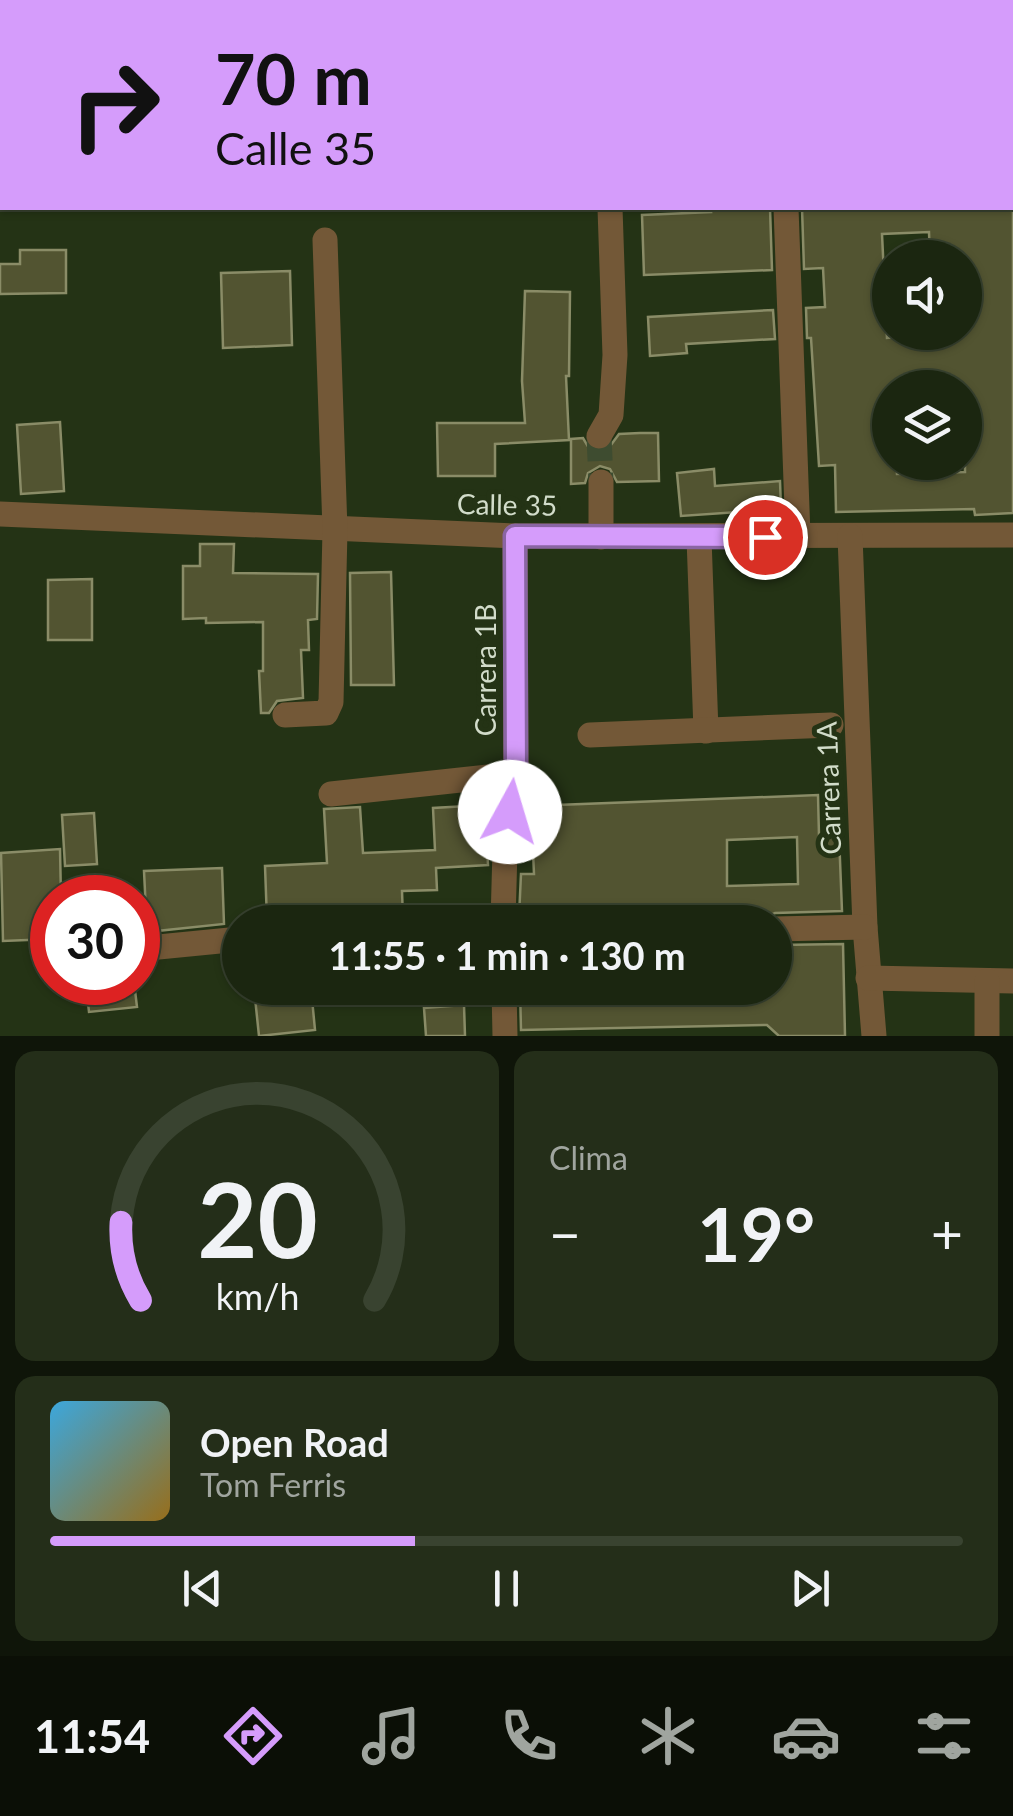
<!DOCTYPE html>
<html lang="es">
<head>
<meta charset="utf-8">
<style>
	:root { --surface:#1b2610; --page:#242e19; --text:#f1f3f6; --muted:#a0a59f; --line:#394330; --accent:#d59cfb }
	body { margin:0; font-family:Lato,sans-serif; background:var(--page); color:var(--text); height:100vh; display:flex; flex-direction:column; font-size:38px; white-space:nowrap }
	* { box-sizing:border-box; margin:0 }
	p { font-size:32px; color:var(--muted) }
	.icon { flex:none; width:55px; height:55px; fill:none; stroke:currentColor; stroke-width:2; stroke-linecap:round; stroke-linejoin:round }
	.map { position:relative; height:1036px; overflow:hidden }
	.panel { display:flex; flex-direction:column; gap:15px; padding:15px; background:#0f1509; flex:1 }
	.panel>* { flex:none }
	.guide { position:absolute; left:0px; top:0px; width:1015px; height:210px; box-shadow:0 2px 8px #0004,0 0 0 2px var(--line); background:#d59cfb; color:#111; overflow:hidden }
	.controls { position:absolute; left:872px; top:240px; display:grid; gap:20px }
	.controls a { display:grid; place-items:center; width:110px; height:110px; border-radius:50%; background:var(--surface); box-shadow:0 2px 8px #0004,0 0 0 2px var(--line); font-size:50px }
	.speed { position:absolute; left:30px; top:875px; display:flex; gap:20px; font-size:50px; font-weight:700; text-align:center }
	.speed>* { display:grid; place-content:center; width:130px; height:130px; border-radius:50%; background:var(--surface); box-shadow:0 2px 8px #0004,0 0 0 2px var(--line); line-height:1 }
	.speed .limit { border:15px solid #d22; background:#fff; color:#111 }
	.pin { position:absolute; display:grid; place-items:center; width:85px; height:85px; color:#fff; margin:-42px; border:5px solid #fff; border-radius:50%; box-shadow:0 2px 10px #0007 }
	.me { position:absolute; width:110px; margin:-55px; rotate:6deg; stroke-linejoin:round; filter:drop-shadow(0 0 8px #0008) }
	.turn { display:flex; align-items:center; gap:35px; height:210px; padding:0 50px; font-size:45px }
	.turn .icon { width:130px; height:130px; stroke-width:2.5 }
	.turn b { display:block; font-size:70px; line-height:85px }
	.big { font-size:75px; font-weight:700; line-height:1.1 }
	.panel .tile { flex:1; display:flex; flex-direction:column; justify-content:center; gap:15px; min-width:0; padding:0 35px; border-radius:20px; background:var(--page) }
	.panel .dial { align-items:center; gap:0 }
	.dial svg { height:260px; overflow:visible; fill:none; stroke:var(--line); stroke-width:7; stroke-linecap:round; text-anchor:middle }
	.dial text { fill:var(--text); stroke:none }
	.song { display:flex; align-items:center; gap:30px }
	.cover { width:120px; height:120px; border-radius:15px; background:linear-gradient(135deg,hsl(200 70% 55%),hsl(40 70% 35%)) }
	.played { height:10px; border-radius:5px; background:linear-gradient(90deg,var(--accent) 40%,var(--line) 40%) }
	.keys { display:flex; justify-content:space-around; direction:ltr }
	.heat { display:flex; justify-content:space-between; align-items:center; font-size:55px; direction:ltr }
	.panel .tiles { flex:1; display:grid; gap:15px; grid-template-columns:1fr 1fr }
	.tile:last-child { grid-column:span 2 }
	.trip { position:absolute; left:222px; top:905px; width:570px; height:100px; border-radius:50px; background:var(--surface); box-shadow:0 2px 8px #0004,0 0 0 2px var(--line); font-weight:700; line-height:100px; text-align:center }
	.tab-bar { display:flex; height:160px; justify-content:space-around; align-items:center; background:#0b0f06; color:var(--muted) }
	.tab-bar .icon { width:70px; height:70px }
	.tab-bar .current { color:var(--accent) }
	.tab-bar b { font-size:45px; color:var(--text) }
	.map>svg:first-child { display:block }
	.building { fill:#525431; stroke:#8a8c67; stroke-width:2.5; fill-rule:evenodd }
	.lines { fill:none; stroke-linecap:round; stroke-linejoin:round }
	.minor-tunnel { stroke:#3e4c30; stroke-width:25; stroke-dasharray:25 12; stroke-linecap:butt }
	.minor { stroke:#735837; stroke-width:25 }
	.route-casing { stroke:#8a65a3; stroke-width:25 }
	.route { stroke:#d59cfb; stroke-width:18 }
	.labels { text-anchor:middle; stroke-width:10; stroke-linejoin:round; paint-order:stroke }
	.street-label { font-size:28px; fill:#d2dcca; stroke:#243315 }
</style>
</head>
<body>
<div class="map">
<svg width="1013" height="1036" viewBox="0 0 1013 1036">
	<rect width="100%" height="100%" fill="#243315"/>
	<g class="building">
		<path d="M 710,208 L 770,208 L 772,270 L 644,275 L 642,215 L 711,212 Z"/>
		<path d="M 802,208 L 1013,208 L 1013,513 L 975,515 L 974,509 L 836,512 L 835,465 L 819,466 L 811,338 L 807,338 L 806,308 L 825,307 L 823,268 L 804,269 ZM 929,232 L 930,258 L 965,258 L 965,332 L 887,338 L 882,234 ZM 890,388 L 965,388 L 965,472 L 897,474 L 896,463 L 890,463 Z"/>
		<path d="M 20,250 L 66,250 L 66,293 L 0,294 L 0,264 L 20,264 Z"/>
		<path d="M 290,271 L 292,345 L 223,348 L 221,273 Z"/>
		<path d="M 525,291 L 570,292 L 569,376 L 566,376 L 569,440 L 495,444 L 495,476 L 438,476 L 437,423 L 525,423 L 522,381 Z"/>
		<path d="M 773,310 L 775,339 L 686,344 L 687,353 L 650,356 L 648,317 Z"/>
		<path d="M 60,422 L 64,491 L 21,494 L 17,425 Z"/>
		<path d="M 640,433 L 658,433 L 659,481 L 617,482 L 610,469 L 600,466 L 588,473 L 585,483 L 571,484 L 571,439 L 583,438 L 590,450 L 600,452 L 608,449 L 619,434 Z"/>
		<path d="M 714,469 L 715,486 L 780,481 L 781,509 L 681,516 L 677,473 Z"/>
		<path d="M 200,544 L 234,544 L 233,573 L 318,574 L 317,619 L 308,620 L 309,650 L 301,650 L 303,698 L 277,701 L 269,713 L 261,713 L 259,671 L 263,671 L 263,622 L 206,623 L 206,618 L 183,619 L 183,566 L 200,566 Z"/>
		<path d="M 391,572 L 394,685 L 351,685 L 350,573 Z"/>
		<path d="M 92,579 L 92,640 L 48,640 L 48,580 Z"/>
		<path d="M 818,795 L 819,836 L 839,835 L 842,911 L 775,913 L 762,919 L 688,922 L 594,922 L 594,914 L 519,917 L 521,874 L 534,874 L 531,806 ZM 797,837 L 798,884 L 727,886 L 727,840 Z"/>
		<path d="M 485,805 L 488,865 L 436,868 L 437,890 L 402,891 L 403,919 L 333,922 L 318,922 L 318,918 L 267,921 L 265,866 L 327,863 L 324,809 L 360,807 L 363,853 L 435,850 L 433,808 Z"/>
		<path d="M 94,813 L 97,864 L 65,866 L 62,815 Z"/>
		<path d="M 60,849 L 61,898 L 52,898 L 52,939 L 3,941 L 1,853 Z"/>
		<path d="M 222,868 L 224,924 L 147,932 L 144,871 Z"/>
		<path d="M 843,944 L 845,1036 L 779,1036 L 767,1025 L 521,1030 L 520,988 L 775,988 L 778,945 Z"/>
		<path d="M 112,982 L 134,982 L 137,1007 L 89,1012 L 86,986 Z"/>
		<path d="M 254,988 L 311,988 L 315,1030 L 259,1036 Z"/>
		<path d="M 464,1005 L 465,1036 L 426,1036 L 424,1008 Z"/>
	</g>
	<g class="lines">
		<path class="minor-tunnel" d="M 599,436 L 601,482"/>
		<g class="minor">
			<path d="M 603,0 L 603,2"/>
			<path d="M 777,0 L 778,2"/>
			<path d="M 786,208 L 798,536"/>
			<path d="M 599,436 L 611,415 L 615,355 L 610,208"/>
			<path d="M 601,482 L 601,537"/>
			<path d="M 0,514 L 515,536 L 1013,535"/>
			<path d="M 850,536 L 865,927 L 874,1036"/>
			<path d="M 699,538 L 706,731"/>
			<path d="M 285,715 L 326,713 L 331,702 L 335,530 L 325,240"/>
			<path d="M 590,735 L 831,725"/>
			<path d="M 331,794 L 516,774"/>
			<path d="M 419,922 L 503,915"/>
			<path d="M 503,922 L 505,849 L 516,774 L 515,536"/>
			<path d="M 775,929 L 865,927"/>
			<path d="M 138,949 L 240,939"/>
			<path d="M 868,978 L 1013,981"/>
			<path d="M 504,988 L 505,1036"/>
			<path d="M 987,1036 L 987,981"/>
		</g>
	</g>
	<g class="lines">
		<g class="route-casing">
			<path id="route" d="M 510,812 L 516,774 L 515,536 L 765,537"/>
		</g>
		<use href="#route" class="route"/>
	</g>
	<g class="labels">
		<g class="street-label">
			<text transform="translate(507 505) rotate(1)" y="10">Calle 35</text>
			<text transform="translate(486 670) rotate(-90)" y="10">Carrera 1B</text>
			<text transform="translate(829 788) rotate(-92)" y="10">Carrera 1A</text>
		</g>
	</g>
</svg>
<div class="controls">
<a><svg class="icon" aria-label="sound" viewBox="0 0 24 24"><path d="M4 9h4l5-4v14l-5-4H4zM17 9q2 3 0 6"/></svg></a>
<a><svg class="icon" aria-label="layers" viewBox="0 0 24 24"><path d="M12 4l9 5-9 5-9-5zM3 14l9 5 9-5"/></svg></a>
</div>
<div class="speed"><div class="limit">30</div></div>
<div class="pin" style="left:765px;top:537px;background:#d93025"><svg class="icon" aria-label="arrive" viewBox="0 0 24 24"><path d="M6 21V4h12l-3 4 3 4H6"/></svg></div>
<svg class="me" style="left:510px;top:812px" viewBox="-20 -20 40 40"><circle r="19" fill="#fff"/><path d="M0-13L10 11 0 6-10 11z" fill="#d59cfb"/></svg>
<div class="trip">11:55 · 1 min · 130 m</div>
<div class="guide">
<div class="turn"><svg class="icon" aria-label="right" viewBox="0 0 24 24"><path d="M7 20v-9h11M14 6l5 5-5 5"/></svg><div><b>70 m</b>Calle 35</div></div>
</div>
</div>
<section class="panel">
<div class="tiles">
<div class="tile dial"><svg viewBox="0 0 100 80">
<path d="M14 69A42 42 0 1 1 86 69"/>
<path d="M14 69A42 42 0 0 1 8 45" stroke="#d59cfb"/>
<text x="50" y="56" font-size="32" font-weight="700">20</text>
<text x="50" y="72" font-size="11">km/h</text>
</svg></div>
<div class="tile"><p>Clima</p>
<div class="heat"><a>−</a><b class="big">19°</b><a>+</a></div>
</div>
<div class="tile">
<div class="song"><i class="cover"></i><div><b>Open Road</b><p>Tom Ferris</p></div></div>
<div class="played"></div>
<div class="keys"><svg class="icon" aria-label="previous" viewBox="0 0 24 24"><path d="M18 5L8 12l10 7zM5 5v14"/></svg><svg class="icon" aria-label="pause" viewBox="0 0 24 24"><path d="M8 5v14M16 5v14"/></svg><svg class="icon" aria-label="next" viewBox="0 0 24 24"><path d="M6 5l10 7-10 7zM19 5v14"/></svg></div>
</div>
</div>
</section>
<nav class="tab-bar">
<b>11:54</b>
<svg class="icon current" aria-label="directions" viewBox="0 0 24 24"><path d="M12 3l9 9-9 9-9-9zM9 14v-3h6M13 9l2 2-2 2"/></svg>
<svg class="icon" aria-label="music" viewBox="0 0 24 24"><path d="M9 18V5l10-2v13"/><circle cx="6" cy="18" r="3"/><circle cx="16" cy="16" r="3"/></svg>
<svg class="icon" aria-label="phone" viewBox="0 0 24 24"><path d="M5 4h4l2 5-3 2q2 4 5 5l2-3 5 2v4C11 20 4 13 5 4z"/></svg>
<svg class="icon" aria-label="climate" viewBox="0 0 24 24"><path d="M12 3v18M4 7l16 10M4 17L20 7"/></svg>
<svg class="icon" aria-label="car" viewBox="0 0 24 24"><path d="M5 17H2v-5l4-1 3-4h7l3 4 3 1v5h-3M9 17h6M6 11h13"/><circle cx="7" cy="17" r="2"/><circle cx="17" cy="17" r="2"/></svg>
<svg class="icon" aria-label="filters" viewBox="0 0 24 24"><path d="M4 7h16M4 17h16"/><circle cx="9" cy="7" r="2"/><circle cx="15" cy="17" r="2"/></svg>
</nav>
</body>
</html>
